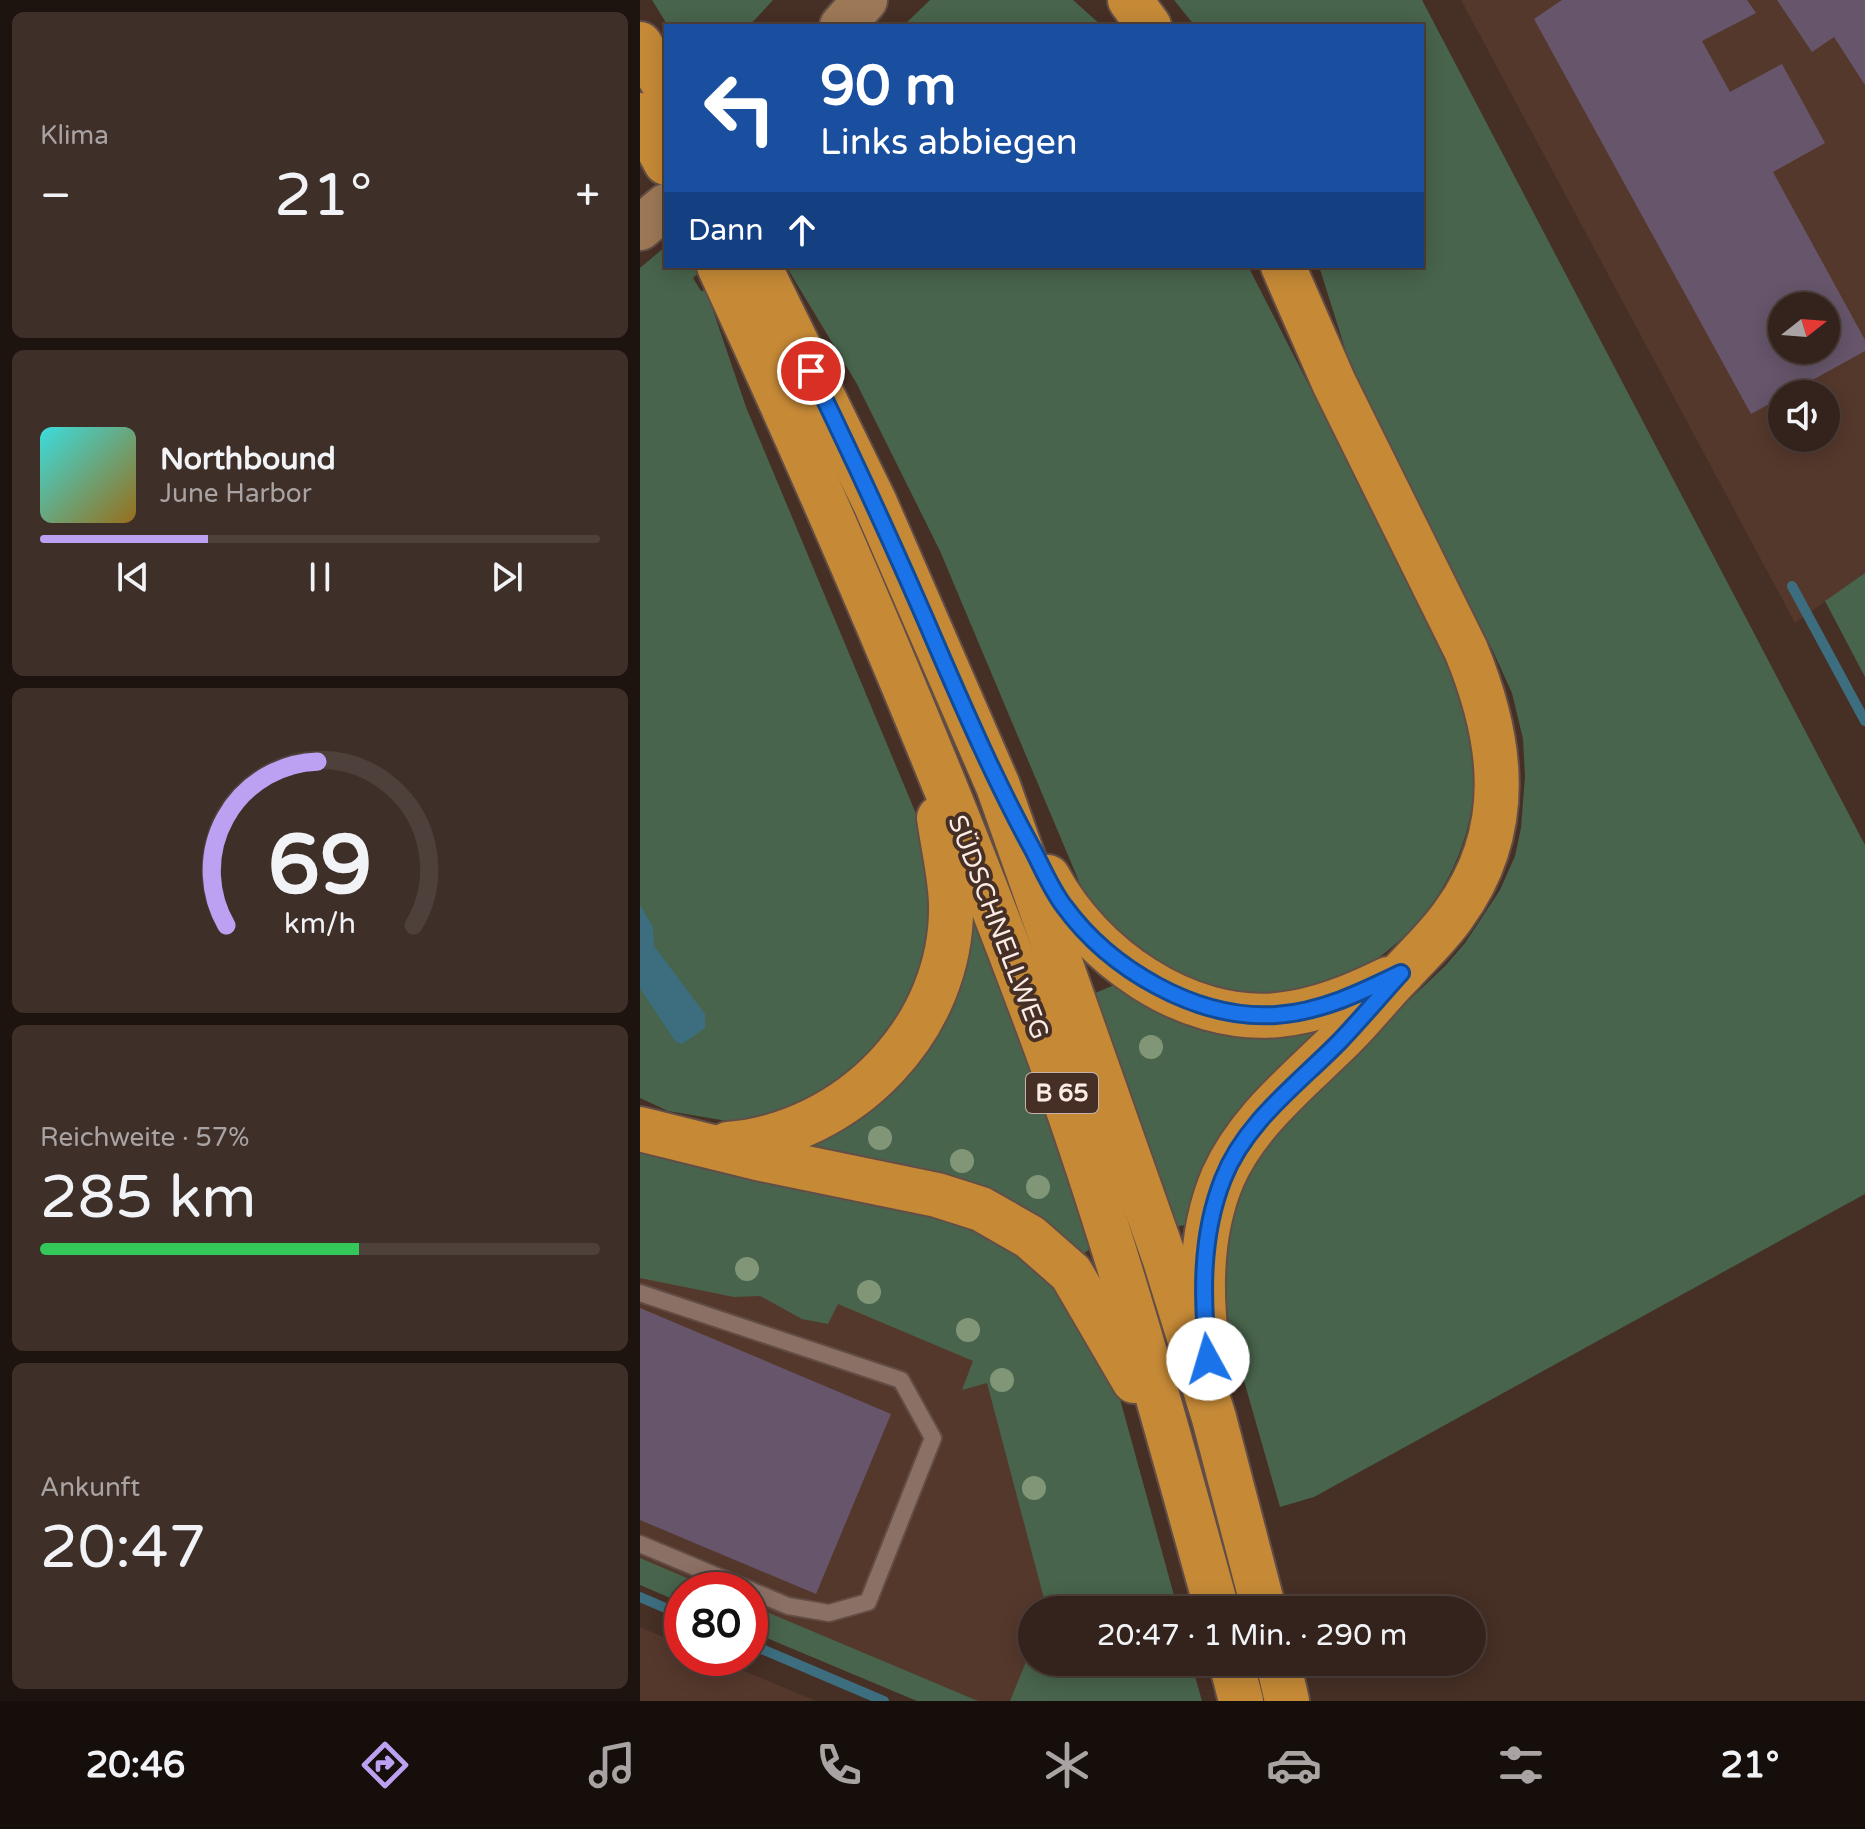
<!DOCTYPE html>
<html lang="de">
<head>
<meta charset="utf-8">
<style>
	:root { --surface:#34231c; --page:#3f2f29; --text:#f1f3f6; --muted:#a9a4a3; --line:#4e403b; --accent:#bca0f2 }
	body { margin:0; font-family:"Varela Round",sans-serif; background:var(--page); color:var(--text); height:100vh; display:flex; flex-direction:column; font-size:30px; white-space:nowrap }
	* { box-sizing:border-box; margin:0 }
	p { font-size:26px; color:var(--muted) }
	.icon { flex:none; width:44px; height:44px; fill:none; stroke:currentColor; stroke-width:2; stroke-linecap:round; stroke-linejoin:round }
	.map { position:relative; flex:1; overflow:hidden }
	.drawer { display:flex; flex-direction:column; gap:12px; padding:12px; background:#1d130f; width:640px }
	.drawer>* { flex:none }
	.banner { position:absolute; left:24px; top:24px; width:760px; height:244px; border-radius:0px; box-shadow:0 4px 20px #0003,0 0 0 2px var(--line); background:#1a4fa0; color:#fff; overflow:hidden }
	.needle { width:52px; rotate:73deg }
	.buttons { position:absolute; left:1128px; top:292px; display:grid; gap:16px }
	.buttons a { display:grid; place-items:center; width:72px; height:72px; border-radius:50%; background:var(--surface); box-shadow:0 4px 20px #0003,0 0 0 2px var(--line); font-size:40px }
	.speed { position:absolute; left:24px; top:1572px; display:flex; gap:16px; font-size:40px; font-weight:700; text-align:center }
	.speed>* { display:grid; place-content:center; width:104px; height:104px; border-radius:50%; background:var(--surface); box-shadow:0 4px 20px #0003,0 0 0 2px var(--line); line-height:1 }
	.speed .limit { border:12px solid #d22; background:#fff; color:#111 }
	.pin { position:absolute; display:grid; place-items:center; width:68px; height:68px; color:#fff; margin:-34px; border:4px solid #fff; border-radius:50%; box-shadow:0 2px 8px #0007 }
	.me { position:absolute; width:88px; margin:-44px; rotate:354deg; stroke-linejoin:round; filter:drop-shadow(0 0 6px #0008) }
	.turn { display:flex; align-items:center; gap:28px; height:168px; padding:0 24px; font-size:36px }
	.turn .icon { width:104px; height:104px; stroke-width:2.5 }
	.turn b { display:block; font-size:56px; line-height:68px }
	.then { display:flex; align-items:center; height:76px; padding:0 24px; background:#0003; gap:16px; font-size:30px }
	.big { font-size:60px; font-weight:600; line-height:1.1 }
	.drawer .tile { flex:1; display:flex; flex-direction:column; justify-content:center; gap:12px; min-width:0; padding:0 28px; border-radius:12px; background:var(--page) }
	.drawer .dial { align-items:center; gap:0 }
	.dial svg { height:208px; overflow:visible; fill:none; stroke:var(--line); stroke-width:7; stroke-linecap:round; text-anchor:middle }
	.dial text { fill:var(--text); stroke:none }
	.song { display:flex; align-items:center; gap:24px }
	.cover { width:96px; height:96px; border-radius:12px; background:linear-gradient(135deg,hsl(180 70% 55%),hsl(40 70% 35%)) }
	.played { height:8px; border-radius:4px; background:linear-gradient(90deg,var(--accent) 30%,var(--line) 30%) }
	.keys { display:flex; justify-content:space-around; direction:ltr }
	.heat { display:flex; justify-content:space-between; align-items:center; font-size:44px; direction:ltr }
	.charge { height:12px; border-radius:6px; background:linear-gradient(90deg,#34c759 57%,var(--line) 0) }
	.trip { position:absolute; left:378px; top:1596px; width:468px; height:80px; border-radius:40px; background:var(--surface); box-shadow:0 4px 20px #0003,0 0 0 2px var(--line); font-weight:600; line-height:80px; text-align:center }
	.tabs { display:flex; height:128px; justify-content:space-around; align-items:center; background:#150e0b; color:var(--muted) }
	.tabs .icon { width:56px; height:56px }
	.tabs .active { color:var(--accent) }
	.tabs b { font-size:36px; color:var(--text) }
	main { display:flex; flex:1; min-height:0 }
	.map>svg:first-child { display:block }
	.built { fill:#55382c; fill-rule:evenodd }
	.green { fill:#48644c }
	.water { fill:#3c6e7f }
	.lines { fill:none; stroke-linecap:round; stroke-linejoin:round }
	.stream { stroke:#3c6e7f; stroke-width:10 }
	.building { fill:#67566b; fill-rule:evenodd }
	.lane-casing { stroke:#624e46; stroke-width:20 }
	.secondary-casing { stroke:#624e46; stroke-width:48 }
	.highway-casing { stroke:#624e46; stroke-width:48 }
	.lane { stroke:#8b7065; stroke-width:16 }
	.secondary { stroke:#9d7857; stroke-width:44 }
	.highway { stroke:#c68a37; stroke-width:44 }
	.tree { fill:#809677 }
	.route-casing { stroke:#114b97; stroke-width:20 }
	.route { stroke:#1a73e8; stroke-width:14 }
	.labels { text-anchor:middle; stroke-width:8; stroke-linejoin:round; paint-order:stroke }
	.shield { fill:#462f25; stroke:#c5b3ac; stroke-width:2 }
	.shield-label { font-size:24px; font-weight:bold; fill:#fcece6 }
	.street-label { font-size:26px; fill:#fcece6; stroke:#462f25 }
</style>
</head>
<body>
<main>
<section class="drawer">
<div class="tile"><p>Klima</p>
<div class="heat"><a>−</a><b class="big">21°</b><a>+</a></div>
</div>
<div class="tile">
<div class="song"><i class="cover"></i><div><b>Northbound</b><p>June Harbor</p></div></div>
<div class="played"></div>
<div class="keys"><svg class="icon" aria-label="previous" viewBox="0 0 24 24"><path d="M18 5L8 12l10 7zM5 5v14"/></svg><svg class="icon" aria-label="pause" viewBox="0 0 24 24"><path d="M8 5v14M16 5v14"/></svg><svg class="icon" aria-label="next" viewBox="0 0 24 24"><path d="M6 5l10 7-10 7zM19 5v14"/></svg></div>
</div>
<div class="tile dial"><svg viewBox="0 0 100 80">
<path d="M14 69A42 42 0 1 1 86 69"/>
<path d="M14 69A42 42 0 0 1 49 6" stroke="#bca0f2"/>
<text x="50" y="56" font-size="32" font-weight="700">69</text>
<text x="50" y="72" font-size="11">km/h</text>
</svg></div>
<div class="tile"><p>Reichweite · 57%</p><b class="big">285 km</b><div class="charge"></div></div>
<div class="tile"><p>Ankunft</p><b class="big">20:47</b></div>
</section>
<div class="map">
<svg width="1225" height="1701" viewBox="0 0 1225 1701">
	<rect width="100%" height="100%" fill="#462f25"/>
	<g class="built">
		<path d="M 821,0 L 1225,0 L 1225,573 L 1155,623 ZM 1142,306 L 1186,306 L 1186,350 L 1142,350 ZM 1142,394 L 1186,394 L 1186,438 L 1142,438 Z"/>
		<path d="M 0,1228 L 306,1284 L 443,1610 L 392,1610 L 392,1662 L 469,1701 L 278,1701 L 110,1631 L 110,1590 L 42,1590 L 0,1584 Z"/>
		<path d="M 0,1627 L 42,1645 L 42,1658 L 73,1658 L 176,1701 L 0,1701 Z"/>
	</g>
	<g class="green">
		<path d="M 12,0 L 133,0 L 109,26 L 28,26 Z"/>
		<path d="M 290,0 L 433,0 L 462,26 L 263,26 Z"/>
		<path d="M 534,0 L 782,0 L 1225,845 L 1225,1194 L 674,1497 L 640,1507 L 583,1307 L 588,1221 L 612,1159 L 697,1069 L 806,965 L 825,943 L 860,890 L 875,856 L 881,828 L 885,776 L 883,739 L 872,693 L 852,649 L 727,405 L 713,374 L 679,266 L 782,266 L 782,26 L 555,26 Z"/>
		<path d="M 26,246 L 26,266 L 66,266 L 53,278 L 61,291 L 66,290 L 106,407 L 282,828 L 297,903 L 275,1002 L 204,1084 L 131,1118 L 87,1121 L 28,1111 L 0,1098 L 0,268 Z"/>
		<path d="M 146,266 L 608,266 L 794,630 C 816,679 836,726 834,781 C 832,863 781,940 708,976 C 688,987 666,989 644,992 C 616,996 574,994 548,982 C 528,972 503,959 485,945 C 470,933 458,913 446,898 L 300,551 L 217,384 Z"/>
		<path d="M 1225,573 L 1225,677 L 1185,601 Z"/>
		<path d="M 329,920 L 338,920 L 453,1247 L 440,1256 L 164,1159 L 165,1141 Z"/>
		<path d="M 484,981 L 692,1022 L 557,1223 L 534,1227 L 455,993 Z"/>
		<path d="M 0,1153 L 67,1170 L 289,1209 L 343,1228 L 421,1282 L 477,1388 L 538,1610 L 407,1610 L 347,1383 L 322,1390 L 333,1361 L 198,1304 L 188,1324 L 162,1319 L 120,1296 L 94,1297 L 0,1278 Z"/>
		<path d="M 0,1558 L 75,1590 L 42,1590 L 42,1603 L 0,1585 Z"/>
		<path d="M 110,1605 L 338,1701 L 277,1701 L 110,1631 Z"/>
		<path d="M 392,1647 L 392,1662 L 551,1662 L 562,1701 L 370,1701 Z"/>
	</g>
	<path class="water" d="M 0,905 L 13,927 L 14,946 L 65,1014 L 65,1028 L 42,1044 L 35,1041 L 0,988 Z"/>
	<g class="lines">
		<g class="stream">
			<path d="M 1152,586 L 1225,721"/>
			<path d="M 0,1597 L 42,1615"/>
			<path d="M 110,1644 L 244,1701"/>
		</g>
	</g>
	<g class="building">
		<path d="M 922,0 L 1107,0 L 1116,13 L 1062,41 L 1090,92 L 1142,64 L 1185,143 L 1133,172 L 1225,340 L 1225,351 L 1111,414 L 894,19 ZM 1142,306 L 1186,306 L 1186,350 L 1142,350 Z"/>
		<path d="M 1137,0 L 1225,0 L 1225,85 L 1194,37 L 1172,52 Z"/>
		<path d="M 0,1308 L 251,1414 L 176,1594 L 0,1520 Z"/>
	</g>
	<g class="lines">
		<g class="lane-casing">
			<g id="lane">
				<path d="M 0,1293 L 261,1380 L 293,1438 L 228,1602 L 189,1613 L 148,1606 L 110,1590"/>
				<path d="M 0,1544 L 110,1590"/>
			</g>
		</g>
		<g class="secondary-casing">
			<g id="secondary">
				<path d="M 202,26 L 225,0"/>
				<path d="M 0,228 L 26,206"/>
			</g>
		</g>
		<g class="highway-casing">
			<g id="highway">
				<path d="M 490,0 L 509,26"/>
				<path d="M 0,44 L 26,88"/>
				<path d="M 0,115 L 26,163"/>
				<path d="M 79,266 C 202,533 317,802 417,1078 C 479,1252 528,1432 577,1610"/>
				<path d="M 119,266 L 235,503 L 358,786 L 525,1260 L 574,1418 L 624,1610"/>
				<path d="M 408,877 C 450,955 545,1024 638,1015 C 678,1011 713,996 748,979"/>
				<path d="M 0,1129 L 117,1158 L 297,1195 L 341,1209 L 390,1237 L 431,1273 L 494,1381"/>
				<path d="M 88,1144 C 209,1134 314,1028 311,903 C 310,875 303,846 299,818"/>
				<path d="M 566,1337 C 560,1285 562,1226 583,1177 C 607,1123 655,1084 696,1044 C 720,1022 739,996 762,973 C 780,953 799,936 814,914 C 875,830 863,740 826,650 L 694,383 L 643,266"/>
				<path d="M 591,1662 L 601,1701"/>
				<path d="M 638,1662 L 647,1701"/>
			</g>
		</g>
		<use href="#lane" class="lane"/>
		<use href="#secondary" class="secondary"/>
		<use href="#highway" class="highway"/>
	</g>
	<g class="tree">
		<circle cx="511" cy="1047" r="12"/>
		<circle cx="240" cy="1138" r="12"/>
		<circle cx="322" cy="1161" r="12"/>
		<circle cx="398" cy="1187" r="12"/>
		<circle cx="107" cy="1269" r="12"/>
		<circle cx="229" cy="1292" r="12"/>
		<circle cx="328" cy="1330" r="12"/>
		<circle cx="362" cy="1380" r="12"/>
		<circle cx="394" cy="1488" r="12"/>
	</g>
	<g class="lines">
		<g class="route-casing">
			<path id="route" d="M 171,371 C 216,464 259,557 299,651 C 328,718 357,784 392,848 C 402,867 411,889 424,906 C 470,969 556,1020 636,1015 C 681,1012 722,992 761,973 C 741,995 721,1019 700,1041 C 659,1083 605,1122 583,1179 C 560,1237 562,1299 568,1359"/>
		</g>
		<use href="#route" class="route"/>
	</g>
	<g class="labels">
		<rect class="shield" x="386" y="1073" width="72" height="40" rx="6"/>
		<g class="shield-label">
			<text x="422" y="1101">B 65</text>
		</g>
		<g class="street-label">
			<text transform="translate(359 927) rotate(69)" y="9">SÜDSCHNELLWEG</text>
		</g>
	</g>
</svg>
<div class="buttons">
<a><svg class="needle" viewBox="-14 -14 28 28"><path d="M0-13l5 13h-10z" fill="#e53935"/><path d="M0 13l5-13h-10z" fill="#a9a4a3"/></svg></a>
<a><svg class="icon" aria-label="sound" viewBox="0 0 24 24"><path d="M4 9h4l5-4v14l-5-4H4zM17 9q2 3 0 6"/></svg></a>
</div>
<div class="speed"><div class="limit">80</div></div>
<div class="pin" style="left:171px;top:371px;background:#d93025"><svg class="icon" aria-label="arrive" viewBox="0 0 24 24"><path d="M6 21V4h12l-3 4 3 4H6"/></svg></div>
<svg class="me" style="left:568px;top:1359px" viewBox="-20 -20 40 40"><circle r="19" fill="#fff"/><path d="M0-13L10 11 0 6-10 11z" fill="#1a73e8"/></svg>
<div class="trip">20:47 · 1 Min. · 290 m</div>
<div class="banner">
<div class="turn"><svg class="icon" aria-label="left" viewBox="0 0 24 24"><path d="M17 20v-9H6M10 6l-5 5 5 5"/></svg><div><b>90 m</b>Links abbiegen</div></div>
<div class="then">Dann<svg class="icon" aria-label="ahead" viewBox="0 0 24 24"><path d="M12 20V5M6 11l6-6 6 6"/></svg></div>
</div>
</div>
</main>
<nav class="tabs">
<b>20:46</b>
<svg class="icon active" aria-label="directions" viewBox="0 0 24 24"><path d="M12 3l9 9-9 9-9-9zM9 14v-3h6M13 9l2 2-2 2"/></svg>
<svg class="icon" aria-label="music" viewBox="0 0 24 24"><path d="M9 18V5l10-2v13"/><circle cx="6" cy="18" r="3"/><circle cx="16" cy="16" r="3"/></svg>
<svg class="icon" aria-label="phone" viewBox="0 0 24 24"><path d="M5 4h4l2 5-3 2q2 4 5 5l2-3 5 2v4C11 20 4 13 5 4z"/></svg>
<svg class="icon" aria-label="climate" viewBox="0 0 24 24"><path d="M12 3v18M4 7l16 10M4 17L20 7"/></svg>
<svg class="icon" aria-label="car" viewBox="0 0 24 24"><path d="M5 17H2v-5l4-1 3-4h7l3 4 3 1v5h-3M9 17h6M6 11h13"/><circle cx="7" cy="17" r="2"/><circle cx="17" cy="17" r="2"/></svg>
<svg class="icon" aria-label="filters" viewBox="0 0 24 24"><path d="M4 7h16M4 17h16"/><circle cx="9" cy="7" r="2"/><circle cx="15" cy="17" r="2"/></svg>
<b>21°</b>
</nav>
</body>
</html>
